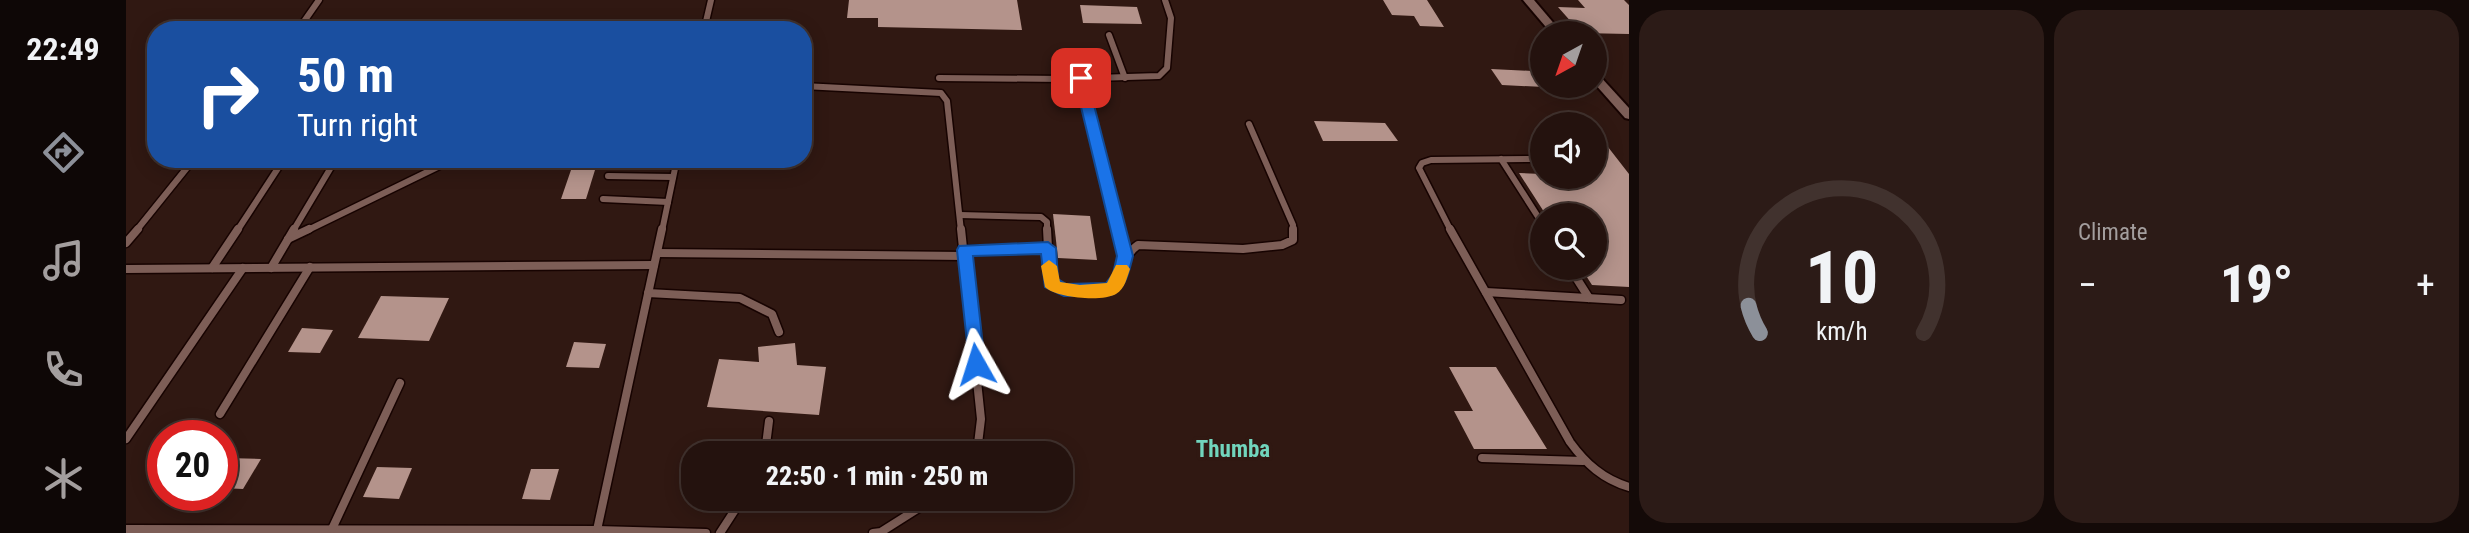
<!DOCTYPE html>
<html lang="en">
<head>
<meta charset="utf-8">
<style>
	:root { --surface:#24120e; --page:#2c1b17; --text:#f1f3f6; --muted:#a39e9e; --line:#41322e; --accent:#8c9099 }
	body { margin:0; font-family:"Roboto Condensed",sans-serif; background:var(--page); color:var(--text); height:100vh; display:flex; flex-direction:column; font-size:26px; white-space:nowrap }
	* { box-sizing:border-box; margin:0 }
	p { font-size:23px; color:var(--muted) }
	.icon { flex:none; width:38px; height:38px; fill:none; stroke:currentColor; stroke-width:2; stroke-linecap:round; stroke-linejoin:round }
	.map { position:relative; flex:1; overflow:hidden }
	.drawer { display:flex; flex-direction:column; gap:10px; padding:10px; background:#140a08; width:840px }
	.drawer>* { flex:none }
	.guide { position:absolute; left:21px; top:21px; width:665px; height:147px; border-radius:28px; box-shadow:0 4px 18px #0003,0 0 0 2px var(--line); background:#1a4fa0; color:#fff; overflow:hidden }
	.needle { width:46px; rotate:220deg }
	.fabs { position:absolute; left:1404px; top:21px; display:grid; gap:14px }
	.fabs a { display:grid; place-items:center; width:77px; height:77px; border-radius:50%; background:var(--surface); box-shadow:0 4px 18px #0003,0 0 0 2px var(--line); font-size:35px }
	.speed { position:absolute; left:21px; top:420px; display:flex; gap:14px; font-size:35px; font-weight:700; text-align:center }
	.speed>* { display:grid; place-content:center; width:91px; height:91px; border-radius:50%; background:var(--surface); box-shadow:0 4px 18px #0003,0 0 0 2px var(--line); line-height:1 }
	.speed .limit { border:10px solid #d22; background:#fff; color:#111 }
	.pin { position:absolute; display:grid; place-items:center; width:60px; height:60px; color:#fff; margin:-30px; border-radius:14px; box-shadow:0 4px 10px #0006 }
	.me { position:absolute; width:77px; margin:-38px; rotate:354deg; stroke-linejoin:round; filter:drop-shadow(0 0 5px #0008) }
	.turn { display:flex; align-items:center; gap:24px; height:147px; padding:0 35px; font-size:32px }
	.turn .icon { width:91px; height:91px; stroke-width:2.5 }
	.turn b { display:block; font-size:49px; line-height:60px }
	.big { font-size:52px; font-weight:800; line-height:1.1 }
	.drawer .card { flex:1; display:flex; flex-direction:column; justify-content:center; gap:10px; min-width:0; padding:0 24px; border-radius:28px; background:var(--page) }
	.drawer .dial { align-items:center; gap:0 }
	.dial svg { height:182px; overflow:visible; fill:none; stroke:var(--line); stroke-width:7; stroke-linecap:round; text-anchor:middle }
	.dial text { fill:var(--text); stroke:none }
	.heat { display:flex; justify-content:space-between; align-items:center; font-size:38px; direction:ltr }
	.drawer .tiles { flex:1; display:grid; gap:10px; grid-template-columns:repeat(2,1fr) }
	.trip { position:absolute; left:555px; top:441px; width:392px; height:70px; border-radius:28px; background:var(--surface); box-shadow:0 4px 18px #0003,0 0 0 2px var(--line); font-weight:800; line-height:70px; text-align:center }
	main { display:flex; flex:1; min-height:0 }
	.tabs { display:flex; flex-direction:column; width:126px; justify-content:space-around; align-items:center; background:#0e0706; color:var(--muted) }
	.tabs .icon { width:49px; height:49px }
	.tabs .active { color:var(--accent) }
	.tabs b { font-size:32px; color:var(--text) }
	.map>svg:first-child { display:block }
	.building { fill:#b4938b }
	.lines { fill:none; stroke-linecap:round; stroke-linejoin:round }
	.lane-far1-casing { stroke:#170301; stroke-width:9 }
	.lane-casing { stroke:#170301; stroke-width:11 }
	.street-casing { stroke:#170301; stroke-width:4 }
	.lane-far1 { stroke:#7d5e57; stroke-width:6 }
	.lane { stroke:#7d5e57; stroke-width:8 }
	.street { fill:#7d5e57; fill-rule:evenodd }
	.route { fill:#1a73e8; stroke:#114b97; stroke-width:2 }
	.slow { fill:#f59e0b }
	.labels { text-anchor:middle; stroke-width:7; stroke-linejoin:round; paint-order:stroke }
	.quarter-label { font-size:23px; font-weight:bold; fill:#71d5bd; stroke:#301812 }
</style>
</head>
<body>
<main>
<nav class="tabs">
<b>22:49</b>
<svg class="icon active" aria-label="directions" viewBox="0 0 24 24"><path d="M12 3l9 9-9 9-9-9zM9 14v-3h6M13 9l2 2-2 2"/></svg>
<svg class="icon" aria-label="music" viewBox="0 0 24 24"><path d="M9 18V5l10-2v13"/><circle cx="6" cy="18" r="3"/><circle cx="16" cy="16" r="3"/></svg>
<svg class="icon" aria-label="phone" viewBox="0 0 24 24"><path d="M5 4h4l2 5-3 2q2 4 5 5l2-3 5 2v4C11 20 4 13 5 4z"/></svg>
<svg class="icon" aria-label="climate" viewBox="0 0 24 24"><path d="M12 3v18M4 7l16 10M4 17L20 7"/></svg>
</nav>
<div class="map">
<svg width="1503" height="533" viewBox="0 0 1503 533">
	<rect width="100%" height="100%" fill="#301812"/>
	<g class="building">
		<path d="M 723,0 L 891,0 L 896,30 L 752,27 L 752,18 L 721,18 Z"/>
		<path d="M 1257,0 L 1301,0 L 1318,27 L 1294,26 L 1288,16 L 1266,15 Z"/>
		<path d="M 1452,0 L 1498,0 L 1503,5 L 1503,34 L 1455,33 L 1432,7 L 1459,8 Z"/>
		<path d="M 954,5 L 1011,7 L 1016,24 L 957,23 Z"/>
		<path d="M 1365,69 L 1406,71 L 1418,87 L 1376,85 Z"/>
		<path d="M 1188,121 L 1259,123 L 1272,141 L 1197,141 Z"/>
		<path d="M 1468,129 L 1503,174 L 1503,287 L 1466,285 L 1455,268 L 1468,268 L 1468,215 L 1420,215 L 1393,173 L 1416,174 L 1416,177 L 1468,177 Z"/>
		<path d="M 445,170 L 469,170 L 460,199 L 435,199 Z"/>
		<path d="M 927,214 L 964,216 L 971,260 L 932,258 Z"/>
		<path d="M 255,296 L 323,298 L 303,341 L 232,338 Z"/>
		<path d="M 176,328 L 207,330 L 194,353 L 162,352 Z"/>
		<path d="M 448,342 L 480,344 L 473,368 L 440,367 Z"/>
		<path d="M 669,343 L 671,365 L 700,367 L 693,415 L 581,407 L 593,359 L 633,362 L 632,347 Z"/>
		<path d="M 1323,367 L 1370,367 L 1421,449 L 1348,449 L 1328,411 L 1347,411 Z"/>
		<path d="M 100,458 L 135,459 L 117,489 L 96,488 L 96,463 Z"/>
		<path d="M 251,467 L 286,468 L 273,499 L 237,497 Z"/>
		<path d="M 405,469 L 433,469 L 424,500 L 396,499 Z"/>
	</g>
	<g class="lines">
		<g class="lane-far1-casing">
			<g id="lane-far1">
				<path d="M 172,30 L 193,0"/>
				<path d="M 578,30 L 585,0"/>
				<path d="M 983,35 L 999,78"/>
				<path d="M 813,78 L 937,79 L 1033,76 L 1041,68 L 1045,18 L 1039,0"/>
				<path d="M 955,78 L 993,231"/>
				<path d="M 677,86 L 815,93 L 821,101 L 835,231"/>
				<path d="M 677,101 L 679,86"/>
				<path d="M 1123,124 L 1167,225 L 1167,231"/>
				<path d="M 1375,159 L 1416,223"/>
				<path d="M 482,176 L 547,177"/>
				<path d="M 477,199 L 542,202"/>
				<path d="M 834,215 L 915,217 L 921,222 L 921,231"/>
				<path d="M 10,231 L 68,159"/>
				<path d="M 111,231 L 158,159"/>
				<path d="M 167,231 L 210,159"/>
				<path d="M 180,231 L 328,159"/>
				<path d="M 536,231 L 551,159"/>
				<path d="M 1325,231 L 1293,168 L 1296,163 L 1305,160 L 1406,159"/>
			</g>
		</g>
		<g class="lane-casing">
			<g id="lane">
				<path d="M 835,229 L 855,419 L 852,444 L 847,453"/>
				<path d="M 921,229 L 922,248"/>
				<path d="M 992,229 L 999,256"/>
				<path d="M 1324,229 L 1444,442 C 1460,464 1477,479 1503,487"/>
				<path d="M 162,239 L 183,229"/>
				<path d="M 0,243 L 12,229"/>
				<path d="M 838,250 L 922,248 L 925,282 C 942,296 965,292 985,289 C 997,275 996,256 1012,245 L 1117,249 L 1156,245 L 1167,240 L 1167,229"/>
				<path d="M 531,253 L 839,256"/>
				<path d="M 86,268 L 112,229"/>
				<path d="M 145,268 L 168,229"/>
				<path d="M 1444,268 L 1463,298"/>
				<path d="M 0,269 L 528,265"/>
				<path d="M 1360,292 L 1495,300"/>
				<path d="M 522,293 L 614,298 L 646,314 L 653,332"/>
				<path d="M 94,414 L 184,267"/>
				<path d="M 0,439 L 117,268"/>
				<path d="M 639,453 L 643,421"/>
				<path d="M 1356,458 L 1457,461"/>
				<path d="M 0,529 L 471,530 L 536,229"/>
				<path d="M 206,529 L 274,383"/>
				<path d="M 471,530 L 580,533"/>
				<path d="M 594,533 L 616,499"/>
				<path d="M 747,533 L 755,532 L 807,499"/>
			</g>
		</g>
		<g class="street-casing">
			<g id="street">
				<path d="M 1397,0 L 1408,0 L 1436,33 L 1425,33 Z"/>
				<path d="M 1468,73 L 1472,74 L 1503,108 L 1503,119 L 1499,118 L 1468,83 Z"/>
			</g>
		</g>
		<use href="#lane-far1" class="lane-far1"/>
		<use href="#lane" class="lane"/>
		<use href="#street" class="street"/>
	</g>
	<path class="route" d="M 955,74 L 961,78 L 1007,256 C 1003,271 1000,289 985,295 L 938,296 L 919,287 L 915,254 L 847,256 L 859,364 L 856,370 L 850,372 L 844,370 L 831,250 L 833,246 L 922,242 L 930,248 L 932,279 L 940,284 L 980,283 L 987,274 L 991,256 L 948,78 Z"/>
	<path class="slow" d="M 923,260 L 931,266 L 934,282 L 954,285 L 981,283 L 990,265 L 1001,265 L 1004,269 C 1001,277 999,289 990,294 C 977,302 930,298 919,287 L 915,266 Z"/>
	<g class="labels">
		<g class="quarter-label">
			<text x="1107" y="457">Thumba</text>
		</g>
	</g>
</svg>
<div class="fabs">
<a><svg class="needle" viewBox="-14 -14 28 28"><path d="M0-13l5 13h-10z" fill="#e53935"/><path d="M0 13l5-13h-10z" fill="#a39e9e"/></svg></a>
<a><svg class="icon" aria-label="sound" viewBox="0 0 24 24"><path d="M4 9h4l5-4v14l-5-4H4zM17 9q2 3 0 6"/></svg></a>
<a><svg class="icon" aria-label="search" viewBox="0 0 24 24"><circle cx="10" cy="10" r="6"/><path d="M15 15l6 6"/></svg></a>
</div>
<div class="speed"><div class="limit">20</div></div>
<div class="pin" style="left:955px;top:78px;background:#d93025"><svg class="icon" aria-label="arrive" viewBox="0 0 24 24"><path d="M6 21V4h12l-3 4 3 4H6"/></svg></div>
<svg class="me" style="left:850px;top:364px" viewBox="-20 -20 40 40"><path d="M0-17L14 15 0 8-14 15z" fill="#1a73e8" stroke="#fff" stroke-width="4"/></svg>
<div class="trip">22:50 · 1 min · 250 m</div>
<div class="guide">
<div class="turn"><svg class="icon" aria-label="right" viewBox="0 0 24 24"><path d="M7 20v-9h11M14 6l5 5-5 5"/></svg><div><b>50 m</b>Turn right</div></div>
</div>
</div>
<section class="drawer">
<div class="tiles">
<div class="card dial"><svg viewBox="0 0 100 80">
<path d="M14 69A42 42 0 1 1 86 69"/>
<path d="M14 69A42 42 0 0 1 9 57" stroke="#8c9099"/>
<text x="50" y="56" font-size="32" font-weight="700">10</text>
<text x="50" y="72" font-size="11">km/h</text>
</svg></div>
<div class="card"><p>Climate</p>
<div class="heat"><a>−</a><b class="big">19°</b><a>+</a></div>
</div>
</div>
</section>
</main>
</body>
</html>
